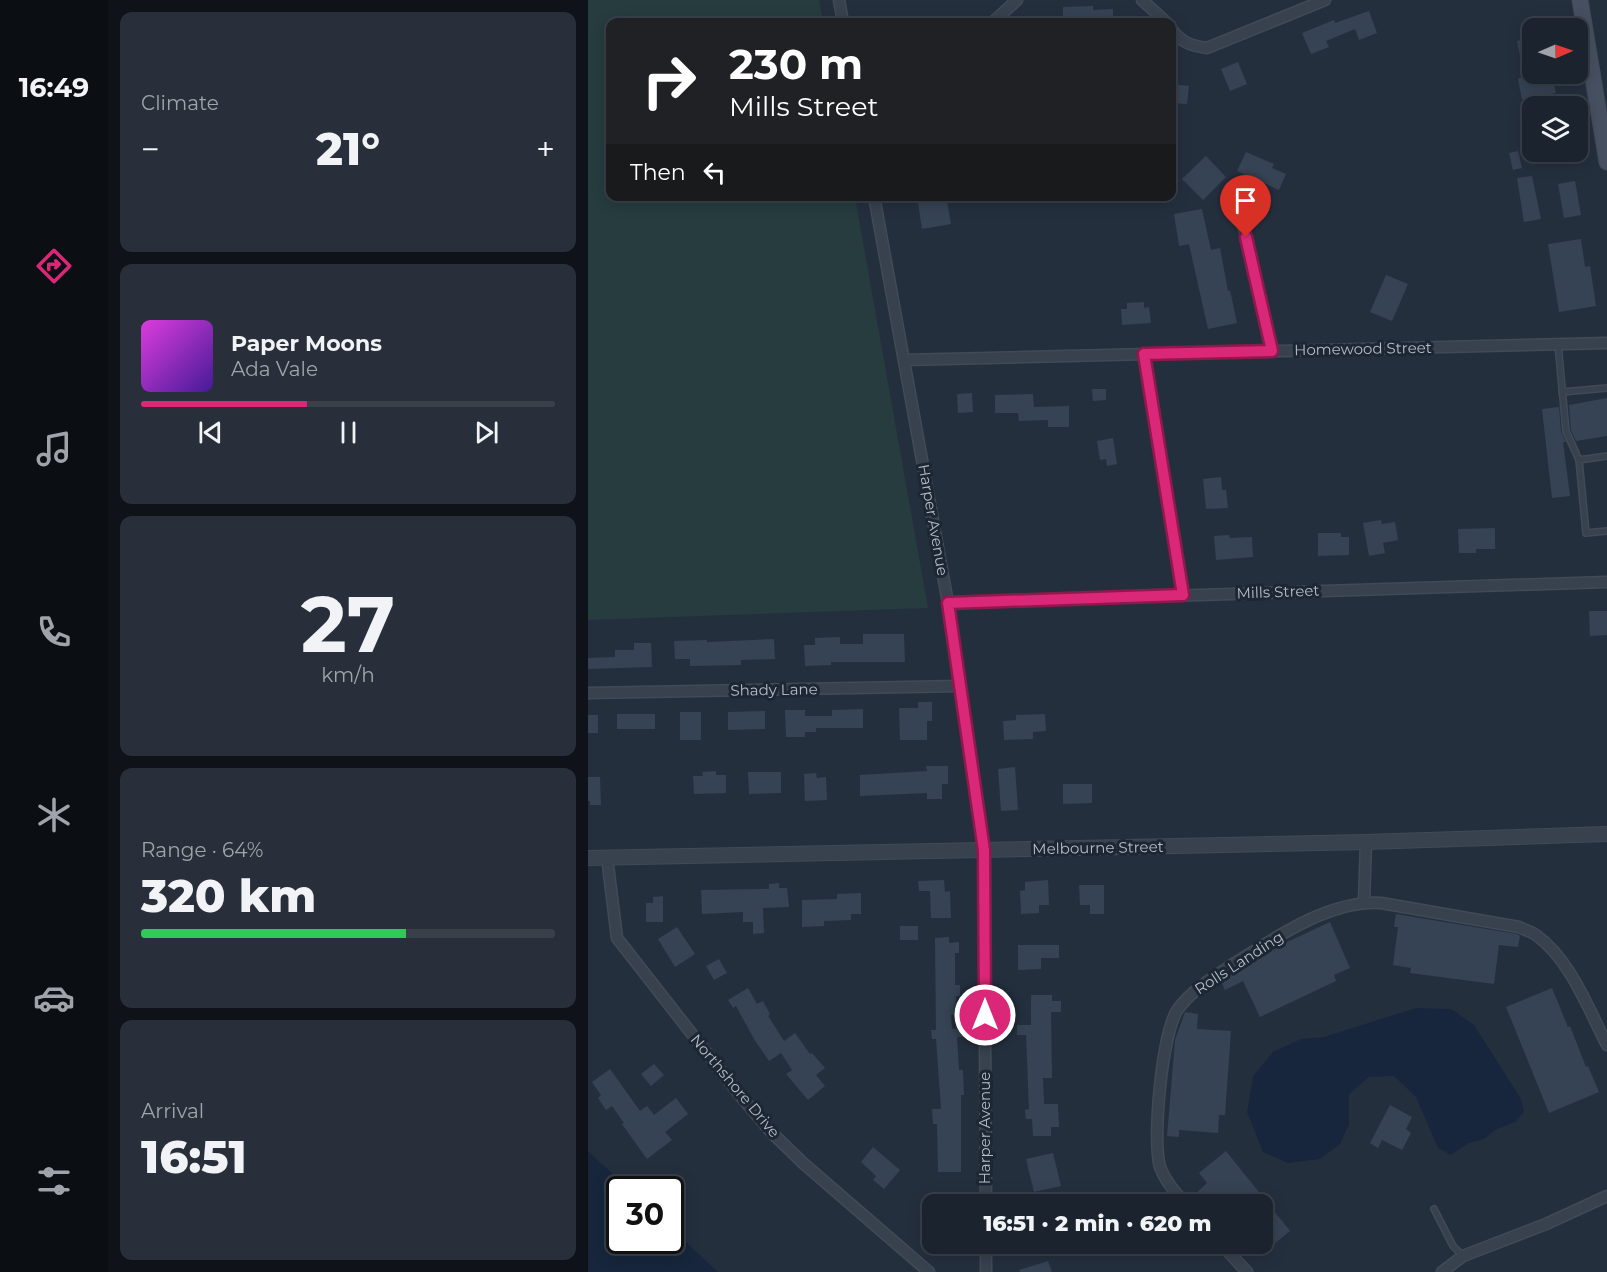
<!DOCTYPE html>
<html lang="en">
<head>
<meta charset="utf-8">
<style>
	:root { --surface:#1b232e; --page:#282f3a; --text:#f1f3f6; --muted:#a0a4aa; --line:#39404a; --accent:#db2777 }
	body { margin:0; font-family:Montserrat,sans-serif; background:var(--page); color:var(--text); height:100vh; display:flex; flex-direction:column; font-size:22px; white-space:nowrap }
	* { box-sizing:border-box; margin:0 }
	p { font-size:20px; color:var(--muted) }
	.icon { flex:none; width:33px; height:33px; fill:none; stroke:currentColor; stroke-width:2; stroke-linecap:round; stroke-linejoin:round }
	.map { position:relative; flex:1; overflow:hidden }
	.drawer { display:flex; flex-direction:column; gap:12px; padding:12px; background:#0f1319; width:480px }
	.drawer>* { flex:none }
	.banner { position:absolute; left:18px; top:18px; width:570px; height:183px; border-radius:12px; box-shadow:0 3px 15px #0003,0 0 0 2px var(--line); background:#202124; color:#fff; overflow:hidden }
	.needle { width:39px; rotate:88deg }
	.tools { position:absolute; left:934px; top:18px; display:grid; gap:12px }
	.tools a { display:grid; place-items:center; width:66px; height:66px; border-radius:12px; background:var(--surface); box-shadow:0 3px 15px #0003,0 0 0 2px var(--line); font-size:30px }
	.speed { position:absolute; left:18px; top:1176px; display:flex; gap:12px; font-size:30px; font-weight:700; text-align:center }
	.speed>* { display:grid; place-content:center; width:78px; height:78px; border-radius:50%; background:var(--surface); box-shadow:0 3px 15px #0003,0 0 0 2px var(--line); line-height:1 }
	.speed .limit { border:3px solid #111; border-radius:9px; background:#fff; color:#111 }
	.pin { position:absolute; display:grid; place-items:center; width:51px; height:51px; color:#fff; margin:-62px -26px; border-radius:50% 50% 50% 0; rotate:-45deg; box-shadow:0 0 6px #0007 }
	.pin .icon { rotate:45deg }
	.me { position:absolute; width:66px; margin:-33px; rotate:0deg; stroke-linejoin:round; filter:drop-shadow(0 0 4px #0008) }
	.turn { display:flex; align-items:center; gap:21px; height:126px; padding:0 24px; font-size:27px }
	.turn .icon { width:78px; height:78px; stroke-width:2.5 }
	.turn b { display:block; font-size:42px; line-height:51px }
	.then { display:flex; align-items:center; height:57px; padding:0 24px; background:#0003; gap:12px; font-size:22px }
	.big { font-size:45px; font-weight:800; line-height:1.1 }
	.drawer .tile { flex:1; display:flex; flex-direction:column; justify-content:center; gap:9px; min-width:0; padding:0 21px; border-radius:12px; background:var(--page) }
	.drawer .dial { align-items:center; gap:0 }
	.dial b { font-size:78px; line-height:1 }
	.song { display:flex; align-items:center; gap:18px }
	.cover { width:72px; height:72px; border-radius:9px; background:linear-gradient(135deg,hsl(300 70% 55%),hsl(260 70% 35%)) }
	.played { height:6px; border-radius:3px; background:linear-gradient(90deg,var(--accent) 40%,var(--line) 40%) }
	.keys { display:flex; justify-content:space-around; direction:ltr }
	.heat { display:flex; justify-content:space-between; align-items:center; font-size:33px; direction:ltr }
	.charge { height:9px; border-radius:4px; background:linear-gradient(90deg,#34c759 64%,var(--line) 0) }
	.trip { position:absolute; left:334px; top:1194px; width:351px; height:60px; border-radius:12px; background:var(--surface); box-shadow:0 3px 15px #0003,0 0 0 2px var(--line); font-weight:800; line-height:60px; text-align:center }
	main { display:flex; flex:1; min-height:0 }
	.menu { display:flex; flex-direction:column; width:108px; justify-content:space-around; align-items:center; background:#0b0e12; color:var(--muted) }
	.menu .icon { width:42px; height:42px }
	.menu .selected { color:var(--accent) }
	.menu b { font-size:27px; color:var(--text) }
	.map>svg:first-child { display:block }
	.green { fill:#263c3f }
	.water { fill:#17263c }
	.building { fill:#364354 }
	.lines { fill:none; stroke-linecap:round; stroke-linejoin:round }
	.service-casing { stroke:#414a57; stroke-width:8 }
	.minor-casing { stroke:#414a57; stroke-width:13 }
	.tertiary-casing { stroke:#414a57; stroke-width:16 }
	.secondary-casing { stroke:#414a57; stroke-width:17 }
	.service { stroke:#38414e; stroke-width:5 }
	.minor { stroke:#38414e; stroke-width:10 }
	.tertiary { stroke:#38414e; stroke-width:14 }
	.secondary { stroke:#465061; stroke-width:15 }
	.route-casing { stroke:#8e194d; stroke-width:15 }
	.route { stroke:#db2777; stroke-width:10 }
	.labels { text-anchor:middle; stroke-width:6; stroke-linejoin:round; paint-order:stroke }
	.street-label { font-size:15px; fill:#b4bcc9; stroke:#1d2633 }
</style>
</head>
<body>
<main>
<nav class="menu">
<b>16:49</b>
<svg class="icon selected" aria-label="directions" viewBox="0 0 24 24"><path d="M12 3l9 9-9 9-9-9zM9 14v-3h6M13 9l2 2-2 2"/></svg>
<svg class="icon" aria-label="music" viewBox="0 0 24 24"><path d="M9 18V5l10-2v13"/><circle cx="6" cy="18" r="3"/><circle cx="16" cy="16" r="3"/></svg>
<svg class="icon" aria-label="phone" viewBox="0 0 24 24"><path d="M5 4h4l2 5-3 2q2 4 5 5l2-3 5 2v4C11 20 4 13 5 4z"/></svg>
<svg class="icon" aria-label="climate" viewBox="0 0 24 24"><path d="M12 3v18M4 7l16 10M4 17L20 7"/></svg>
<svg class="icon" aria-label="car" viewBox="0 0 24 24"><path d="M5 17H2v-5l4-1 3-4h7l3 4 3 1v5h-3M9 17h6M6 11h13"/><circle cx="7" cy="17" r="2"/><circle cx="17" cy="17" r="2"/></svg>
<svg class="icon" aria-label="filters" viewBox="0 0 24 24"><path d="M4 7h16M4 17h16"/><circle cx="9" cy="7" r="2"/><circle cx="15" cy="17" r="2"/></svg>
</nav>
<section class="drawer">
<div class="tile"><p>Climate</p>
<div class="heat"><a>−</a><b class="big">21°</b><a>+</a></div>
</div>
<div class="tile">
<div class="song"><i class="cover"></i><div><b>Paper Moons</b><p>Ada Vale</p></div></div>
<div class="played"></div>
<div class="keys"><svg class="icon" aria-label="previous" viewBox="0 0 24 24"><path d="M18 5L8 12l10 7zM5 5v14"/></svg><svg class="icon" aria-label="pause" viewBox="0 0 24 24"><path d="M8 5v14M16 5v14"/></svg><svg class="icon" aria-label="next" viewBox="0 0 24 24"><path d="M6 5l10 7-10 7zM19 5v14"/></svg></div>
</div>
<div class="tile dial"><b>27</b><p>km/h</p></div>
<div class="tile"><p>Range · 64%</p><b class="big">320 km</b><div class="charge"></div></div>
<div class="tile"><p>Arrival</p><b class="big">16:51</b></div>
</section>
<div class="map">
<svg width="1019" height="1272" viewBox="0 0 1019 1272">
	<rect width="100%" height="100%" fill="#242f3e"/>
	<path class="green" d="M 0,0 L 231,0 L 235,22 L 22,22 L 22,196 L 267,197 L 340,608 L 0,620 Z"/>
	<g class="water">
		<path d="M 828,1008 L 863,1009 L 886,1025 L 933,1099 L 936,1112 L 927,1122 L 907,1130 L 896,1139 L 881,1143 L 863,1155 L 850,1148 L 828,1097 L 806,1076 L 781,1077 L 761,1094 L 761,1124 L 752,1144 L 732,1159 L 700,1163 L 675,1152 L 659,1112 L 665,1076 L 685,1052 L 713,1039 L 736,1037 Z"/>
		<path d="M 0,1151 L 41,1189 L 32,1190 L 32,1240 L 82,1240 L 83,1228 L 130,1272 L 0,1272 Z"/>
	</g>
	<g class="building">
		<path d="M 505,6 L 505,10 L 525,9 L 525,22 L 475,22 L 475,7 Z"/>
		<path d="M 781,11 L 789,33 L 771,40 L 767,29 L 738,41 L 741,47 L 723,54 L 714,33 L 746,20 L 747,23 Z"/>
		<path d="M 945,37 L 945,74 L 964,74 L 968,93 L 945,97 L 945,100 L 940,101 L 940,98 L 934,99 L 930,79 L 936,76 L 929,41 Z"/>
		<path d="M 650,62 L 659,84 L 642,91 L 633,69 Z"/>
		<path d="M 584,84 L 601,86 L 599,104 L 584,103 Z"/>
		<path d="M 930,151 L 934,168 L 925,170 L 921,153 Z"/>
		<path d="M 658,152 L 686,164 L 684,168 L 698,174 L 691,190 L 649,171 Z"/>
		<path d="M 618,156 L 638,177 L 615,200 L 594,179 Z"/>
		<path d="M 944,176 L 953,219 L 936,222 L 929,178 Z"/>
		<path d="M 987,181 L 993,215 L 976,218 L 970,184 Z"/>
		<path d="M 329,196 L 358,196 L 363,224 L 334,229 Z"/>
		<path d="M 614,209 L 623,250 L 632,248 L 640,291 L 642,290 L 649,323 L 620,329 L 601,244 L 591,246 L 586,214 Z"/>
		<path d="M 993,239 L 997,267 L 1002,266 L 1008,306 L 971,312 L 960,244 Z"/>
		<path d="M 798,275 L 820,284 L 804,321 L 782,312 Z"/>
		<path d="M 556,302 L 556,308 L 561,307 L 563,323 L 534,325 L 533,309 L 539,309 L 539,303 Z"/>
		<path d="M 504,389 L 518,389 L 518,400 L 505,401 Z"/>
		<path d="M 384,393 L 385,412 L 370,413 L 369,394 Z"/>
		<path d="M 445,394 L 446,407 L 481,406 L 481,427 L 460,427 L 460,420 L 431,421 L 430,413 L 407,413 L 407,395 Z"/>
		<path d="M 1019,398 L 1019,436 L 988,441 L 983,430 L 981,405 Z"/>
		<path d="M 971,407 L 973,431 L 978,442 L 975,442 L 982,496 L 964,498 L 954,409 Z"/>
		<path d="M 525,438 L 529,464 L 519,466 L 518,459 L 512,460 L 509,441 Z"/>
		<path d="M 633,477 L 634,490 L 638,490 L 640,508 L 618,509 L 615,479 Z"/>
		<path d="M 793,520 L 794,524 L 807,522 L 810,540 L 795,543 L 797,553 L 781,556 L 775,523 Z"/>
		<path d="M 907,528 L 907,549 L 888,549 L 888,553 L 871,553 L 870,529 Z"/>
		<path d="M 730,533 L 753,533 L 753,537 L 761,537 L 761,555 L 730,556 Z"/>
		<path d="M 641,535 L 642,538 L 664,537 L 665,557 L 628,560 L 626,536 Z"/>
		<path d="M 1001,611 L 1019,611 L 1019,635 L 1002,636 Z"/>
		<path d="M 275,634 L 316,634 L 317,662 L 243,662 L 243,665 L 217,666 L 216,645 L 227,645 L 227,638 L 252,637 L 252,644 L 275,644 Z"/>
		<path d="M 186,639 L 187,659 L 153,660 L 153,665 L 102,666 L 102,659 L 87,659 L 86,641 L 119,640 L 119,642 Z"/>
		<path d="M 46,643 L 63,643 L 64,667 L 0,669 L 0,658 L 27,657 L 27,650 L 46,650 Z"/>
		<path d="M 330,702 L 344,702 L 344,721 L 339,721 L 339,740 L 312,740 L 311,708 L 330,708 Z"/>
		<path d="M 275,709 L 275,728 L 228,728 L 228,732 L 217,732 L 217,737 L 198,737 L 197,710 L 217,710 L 217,716 L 244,716 L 244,710 Z"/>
		<path d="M 177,711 L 177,729 L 140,730 L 140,712 Z"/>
		<rect x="92" y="712" width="21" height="28"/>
		<rect x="29" y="714" width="38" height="15"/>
		<path d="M 457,714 L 458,731 L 445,732 L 445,739 L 416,740 L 415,721 L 428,720 L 428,715 Z"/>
		<rect x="0" y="715" width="10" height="18"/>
		<path d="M 338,766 L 360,766 L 360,784 L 354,784 L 354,799 L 339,799 L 339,793 L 272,796 L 272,775 L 339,771 Z"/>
		<path d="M 427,767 L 430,810 L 413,811 L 410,769 Z"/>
		<path d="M 128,771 L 128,775 L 138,775 L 138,793 L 106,794 L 105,776 L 115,776 L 114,772 Z"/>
		<path d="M 160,772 L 193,772 L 193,793 L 161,794 Z"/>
		<path d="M 228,773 L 229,778 L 238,777 L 239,800 L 217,801 L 216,774 Z"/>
		<path d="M 0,777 L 12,777 L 13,805 L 2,805 L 2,801 L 0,801 Z"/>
		<path d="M 475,784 L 504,784 L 504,803 L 475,804 Z"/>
		<path d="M 356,880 L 357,892 L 362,891 L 363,918 L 343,918 L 342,891 L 331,891 L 330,881 Z"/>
		<path d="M 460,880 L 461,905 L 451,905 L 451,913 L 433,914 L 432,891 L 437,890 L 437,882 Z"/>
		<path d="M 191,883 L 191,888 L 199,888 L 201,907 L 175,908 L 176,933 L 165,934 L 165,922 L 155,922 L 155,912 L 114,914 L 113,890 L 181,889 L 181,884 Z"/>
		<path d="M 491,885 L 516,885 L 516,914 L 502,914 L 502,905 L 492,905 Z"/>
		<path d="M 273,893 L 273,914 L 263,914 L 263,920 L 236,921 L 236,926 L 214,927 L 214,900 L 249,899 L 249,894 Z"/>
		<path d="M 75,896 L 75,922 L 58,922 L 58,903 L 65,903 L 65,897 Z"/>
		<path d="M 808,914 L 929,934 L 932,936 L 930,947 L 911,945 L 906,984 L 822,973 L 823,968 L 805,965 L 810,927 L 806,927 Z"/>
		<path d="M 742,922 L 762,968 L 746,975 L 748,981 L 672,1017 L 655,981 L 637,990 L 633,981 L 651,969 L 680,951 Z"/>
		<rect x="312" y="926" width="18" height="14"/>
		<path d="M 89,927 L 107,954 L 87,967 L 70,939 Z"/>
		<path d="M 361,937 L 361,943 L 371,942 L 371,953 L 367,953 L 367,985 L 372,985 L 372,996 L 368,996 L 368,1014 L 363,1015 L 364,1029 L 374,1028 L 375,1037 L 369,1037 L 371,1070 L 375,1070 L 376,1095 L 373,1095 L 373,1172 L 350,1172 L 349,1124 L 345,1124 L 344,1109 L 353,1109 L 348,1039 L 344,1039 L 343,1030 L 348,1030 L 347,938 Z"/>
		<path d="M 430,945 L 471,945 L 471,958 L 453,958 L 453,969 L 430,970 Z"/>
		<path d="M 131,959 L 139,973 L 126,980 L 118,966 Z"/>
		<path d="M 160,988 L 169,1004 L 175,1001 L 182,1014 L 180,1016 L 196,1041 L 207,1033 L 222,1054 L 224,1053 L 237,1068 L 228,1075 L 237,1086 L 220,1100 L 198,1074 L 204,1070 L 193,1053 L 181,1061 L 166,1039 L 148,1006 L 145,1008 L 140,1000 Z"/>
		<path d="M 964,988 L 980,1027 L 982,1026 L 998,1067 L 1000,1066 L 1011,1092 L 961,1113 L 918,1007 Z"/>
		<path d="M 443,995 L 464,995 L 464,1001 L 473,1001 L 473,1012 L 463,1012 L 464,1078 L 455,1078 L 456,1104 L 470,1104 L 471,1127 L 463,1127 L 463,1136 L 445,1136 L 444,1119 L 438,1119 L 437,1110 L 441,1109 L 438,1035 L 429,1035 L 429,1025 L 443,1025 Z"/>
		<path d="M 597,1012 L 610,1014 L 609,1029 L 643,1031 L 637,1115 L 631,1115 L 630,1133 L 591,1130 L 591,1137 L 579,1136 L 587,1040 Z"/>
		<path d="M 66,1064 L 76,1075 L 63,1086 L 53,1074 Z"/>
		<path d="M 22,1069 L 52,1111 L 59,1106 L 66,1115 L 88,1098 L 100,1114 L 77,1132 L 84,1140 L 59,1159 L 34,1124 L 36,1123 L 24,1106 L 18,1110 L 10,1098 L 13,1095 L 4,1082 Z"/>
		<path d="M 802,1105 L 824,1117 L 818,1129 L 823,1133 L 814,1150 L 794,1140 L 790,1148 L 782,1143 Z"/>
		<path d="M 285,1147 L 312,1170 L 296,1189 L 285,1180 L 288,1176 L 273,1162 Z"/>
		<path d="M 638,1151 L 702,1231 L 675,1253 L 675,1204 L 611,1204 L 604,1197 L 619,1183 L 611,1173 Z"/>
		<path d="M 465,1153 L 473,1186 L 446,1192 L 438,1159 Z"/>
		<path d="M 460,1261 L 464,1272 L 432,1272 L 431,1270 Z"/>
	</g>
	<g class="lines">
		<g class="service-casing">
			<g id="service">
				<path d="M 970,344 L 978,431 L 991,460 L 1019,456"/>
				<path d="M 974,392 L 1019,388"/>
				<path d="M 991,460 L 998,533 L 1019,531"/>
				<path d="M 846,1209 L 865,1246 L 875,1256"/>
			</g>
		</g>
		<g class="minor-casing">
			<g id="minor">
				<path d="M 251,0 L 255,22"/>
				<path d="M 554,0 L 578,22"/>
				<path d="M 405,22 L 429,0"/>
				<path d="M 584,30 C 593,42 603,46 619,48 L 737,0"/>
				<path d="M 286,196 L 360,603 L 396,850 L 398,1204"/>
				<path d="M 653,215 L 684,351"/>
				<path d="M 556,354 L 595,595"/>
				<path d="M 316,360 L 1019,343"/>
				<path d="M 360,603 L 1019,582"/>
				<path d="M 0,693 L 372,686"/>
				<path d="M 19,857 L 29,938 L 150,1093 L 183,1132 L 215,1163 L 341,1272"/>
				<path d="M 776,902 L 778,842"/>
				<path d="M 598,1204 C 588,1194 577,1181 572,1167 C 564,1140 574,1032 590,1009 C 605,989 626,977 647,963 C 688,937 742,900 793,903 L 931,927 C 937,930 944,932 948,935 C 982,959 1001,1010 1019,1045"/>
				<path d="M 398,1244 L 398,1272"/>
				<path d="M 633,1244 L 659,1272"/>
				<path d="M 854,1272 L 875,1256 L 958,1224 L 1019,1196"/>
			</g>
		</g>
		<g class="tertiary-casing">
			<path id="tertiary" d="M 0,858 L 778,842 L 1019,834"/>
		</g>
		<g class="secondary-casing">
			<path id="secondary" d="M 992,0 L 1019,162"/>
		</g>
		<use href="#service" class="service"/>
		<use href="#minor" class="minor"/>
		<use href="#tertiary" class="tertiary"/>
		<use href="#secondary" class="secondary"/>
	</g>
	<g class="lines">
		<g class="route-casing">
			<path id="route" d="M 397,1015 L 396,850 L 360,603 L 595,595 L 556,354 L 684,351 L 658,237"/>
		</g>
		<use href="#route" class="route"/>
	</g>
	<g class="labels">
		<g class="street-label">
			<text transform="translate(775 349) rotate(-1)" y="5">Homewood Street</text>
			<text transform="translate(345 520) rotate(80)" y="5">Harper Avenue</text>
			<text transform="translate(690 592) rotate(-2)" y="5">Mills Street</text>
			<text transform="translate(186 690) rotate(-1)" y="5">Shady Lane</text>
			<text transform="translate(510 848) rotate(-1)" y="5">Melbourne Street</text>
			<text transform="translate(651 963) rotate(-33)" y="5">Rolls Landing</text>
			<text transform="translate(147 1086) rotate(50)" y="5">Northshore Drive</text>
			<text transform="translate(397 1128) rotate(-90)" y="5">Harper Avenue</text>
		</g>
	</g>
</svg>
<div class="tools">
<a><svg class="needle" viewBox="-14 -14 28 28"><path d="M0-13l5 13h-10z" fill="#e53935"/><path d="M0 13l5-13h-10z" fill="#a0a4aa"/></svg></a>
<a><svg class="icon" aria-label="layers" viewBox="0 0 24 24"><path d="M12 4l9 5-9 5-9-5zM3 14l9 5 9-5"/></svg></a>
</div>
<div class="speed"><div class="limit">30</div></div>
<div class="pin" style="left:658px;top:237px;background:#d93025"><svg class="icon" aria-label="arrive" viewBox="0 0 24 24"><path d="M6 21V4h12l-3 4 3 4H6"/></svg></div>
<svg class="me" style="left:397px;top:1015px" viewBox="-20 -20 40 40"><circle r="17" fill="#db2777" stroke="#fff" stroke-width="3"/><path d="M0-11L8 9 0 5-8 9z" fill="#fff"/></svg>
<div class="trip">16:51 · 2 min · 620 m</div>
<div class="banner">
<div class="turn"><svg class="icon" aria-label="right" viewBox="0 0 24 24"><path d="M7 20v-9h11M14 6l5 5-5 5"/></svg><div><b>230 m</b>Mills Street</div></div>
<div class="then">Then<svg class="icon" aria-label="left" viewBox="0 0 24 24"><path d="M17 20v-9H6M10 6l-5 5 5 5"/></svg></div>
</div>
</div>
</main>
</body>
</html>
